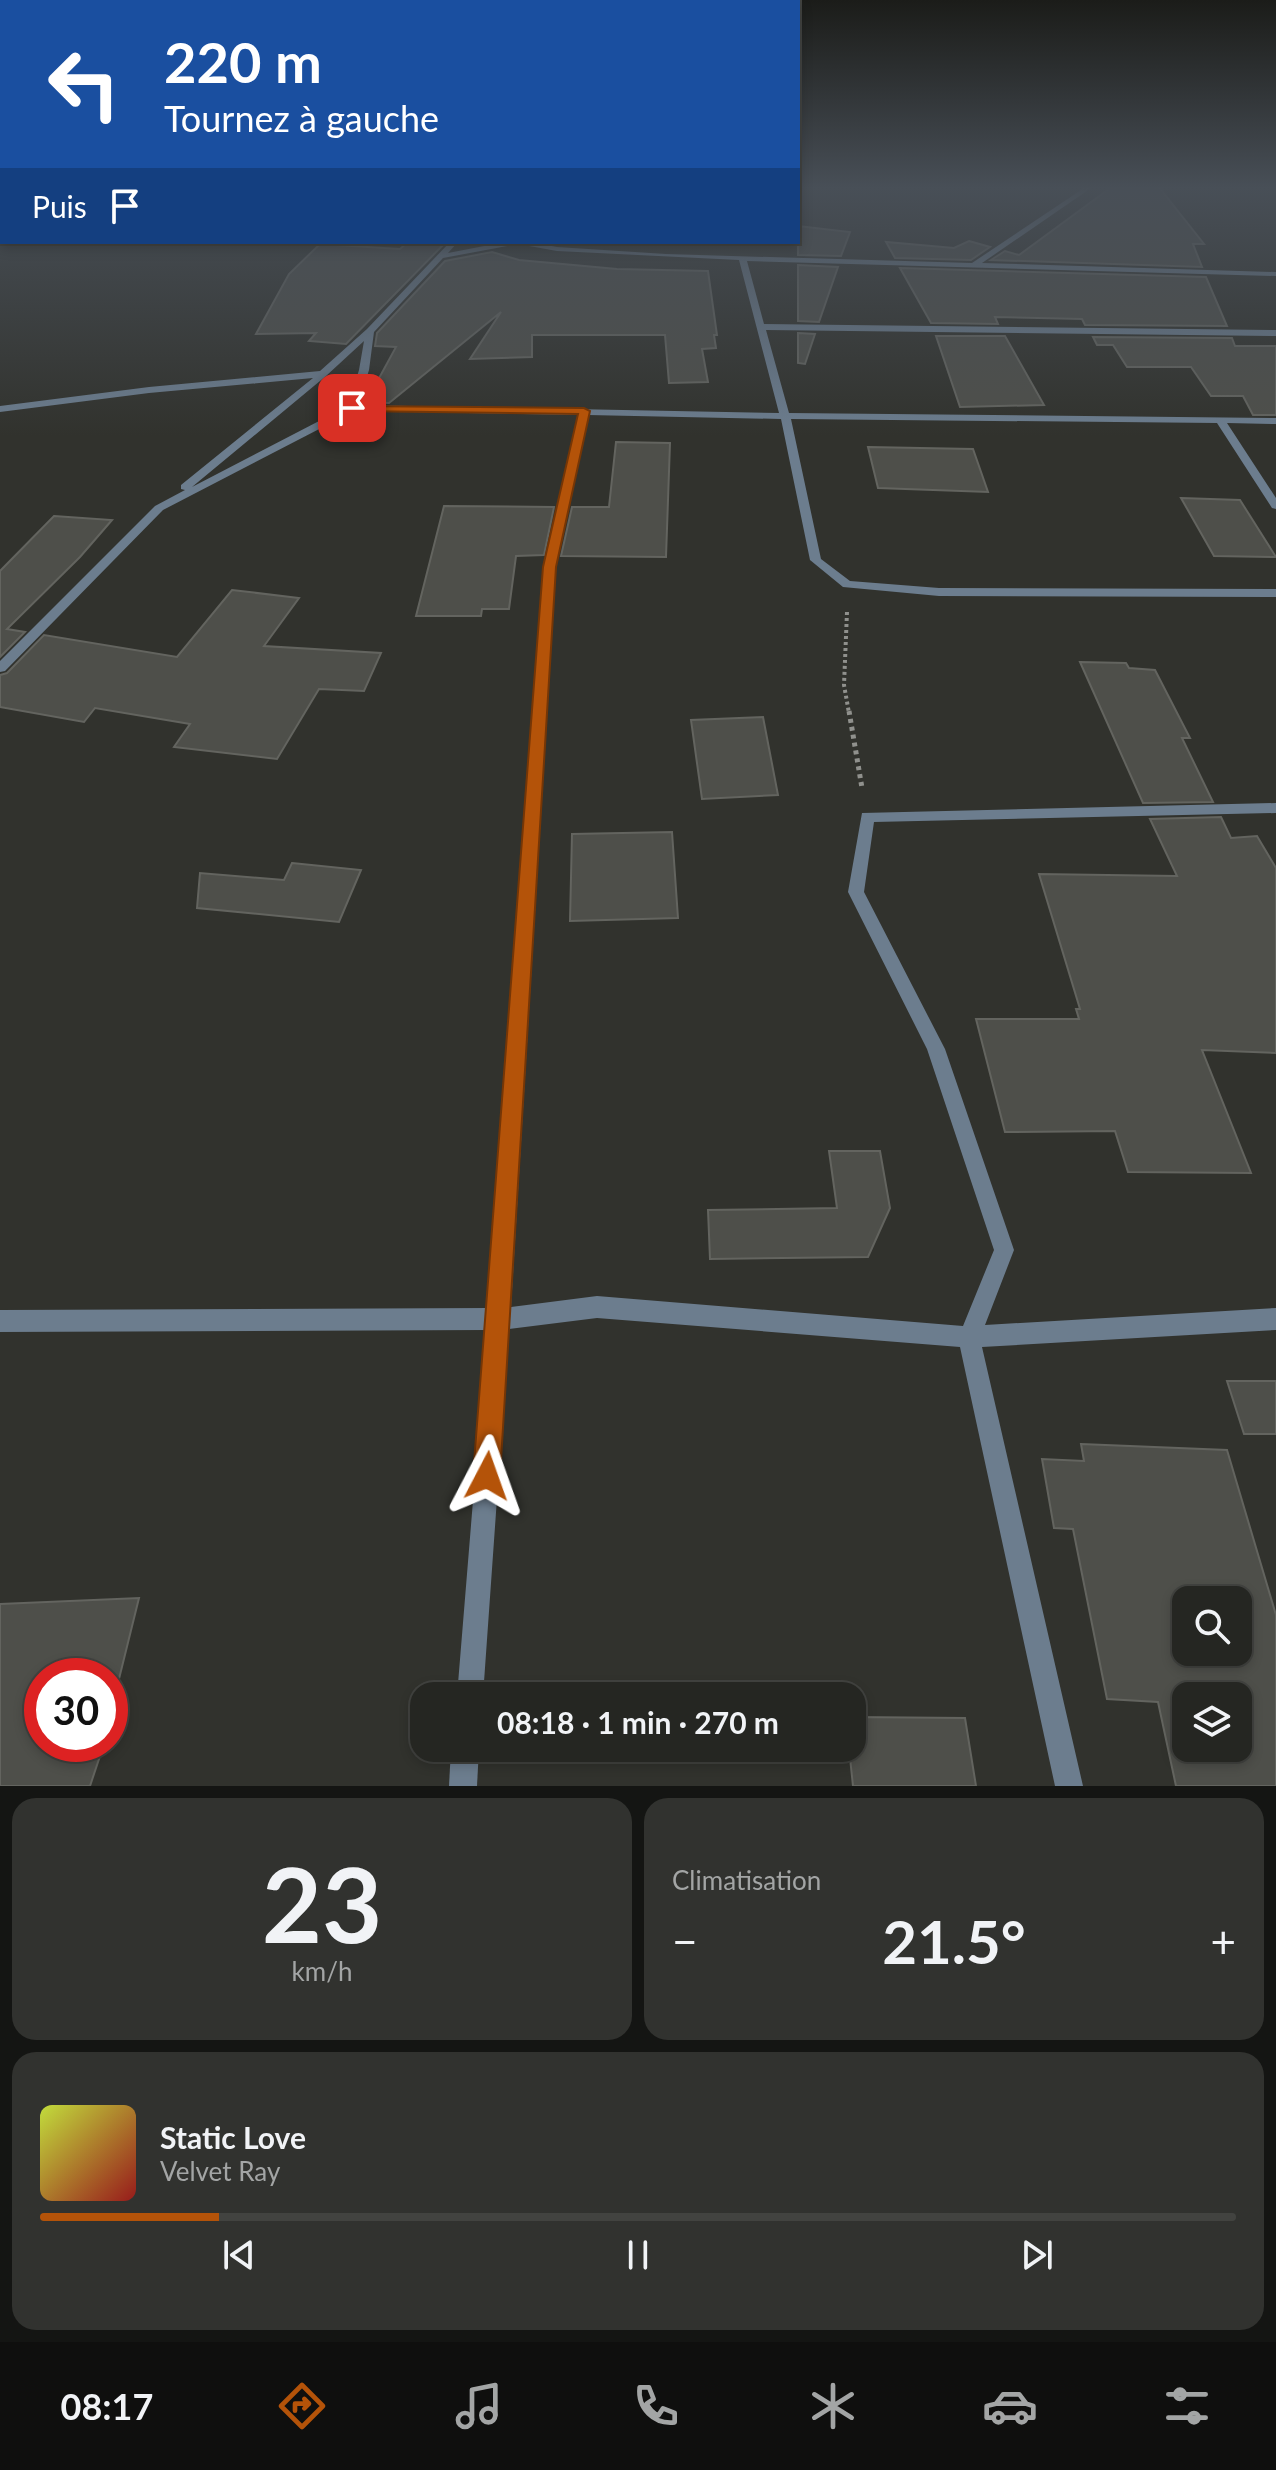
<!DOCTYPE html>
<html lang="fr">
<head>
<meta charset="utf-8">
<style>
	:root { --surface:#252622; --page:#31322f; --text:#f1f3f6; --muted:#a3a5a5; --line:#424340; --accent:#b45309 }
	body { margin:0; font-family:Lato,sans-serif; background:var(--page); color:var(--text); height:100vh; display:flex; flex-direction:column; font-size:30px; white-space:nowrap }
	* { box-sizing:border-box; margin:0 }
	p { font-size:26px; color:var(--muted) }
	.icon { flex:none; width:44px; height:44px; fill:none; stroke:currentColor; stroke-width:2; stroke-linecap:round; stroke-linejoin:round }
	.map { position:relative; height:1786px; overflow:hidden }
	.sheet { display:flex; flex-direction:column; gap:12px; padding:12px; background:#141513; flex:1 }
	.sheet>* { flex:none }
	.guide { position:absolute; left:0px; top:0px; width:800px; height:244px; box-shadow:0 4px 12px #0003,0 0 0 2px var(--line); background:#1a4fa0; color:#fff; overflow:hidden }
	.fabs { position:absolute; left:1172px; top:1586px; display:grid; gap:16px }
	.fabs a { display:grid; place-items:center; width:80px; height:80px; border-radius:16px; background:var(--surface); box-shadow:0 4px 12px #0003,0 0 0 2px var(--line); font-size:40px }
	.speed { position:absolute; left:24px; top:1658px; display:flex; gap:16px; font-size:40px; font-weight:700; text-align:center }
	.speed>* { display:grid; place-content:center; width:104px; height:104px; border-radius:50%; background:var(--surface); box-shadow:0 4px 12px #0003,0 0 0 2px var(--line); line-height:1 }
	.speed .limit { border:12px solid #d22; background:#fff; color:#111 }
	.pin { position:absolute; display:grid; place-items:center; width:68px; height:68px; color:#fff; margin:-34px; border-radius:16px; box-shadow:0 4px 12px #0006 }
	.me { position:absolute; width:88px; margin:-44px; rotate:4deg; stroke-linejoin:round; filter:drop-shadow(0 0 6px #0008) }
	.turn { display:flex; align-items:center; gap:28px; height:168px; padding:0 32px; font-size:36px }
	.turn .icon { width:104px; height:104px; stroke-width:2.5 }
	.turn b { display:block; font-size:56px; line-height:68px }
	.then { display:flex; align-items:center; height:76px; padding:0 32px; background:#0003; gap:16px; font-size:30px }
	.big { font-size:60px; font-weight:700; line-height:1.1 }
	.sheet .card { flex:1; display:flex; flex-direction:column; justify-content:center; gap:12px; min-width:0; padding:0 28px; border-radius:24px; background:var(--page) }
	.sheet .dial { align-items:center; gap:0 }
	.dial b { font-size:104px; line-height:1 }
	.song { display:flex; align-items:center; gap:24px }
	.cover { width:96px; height:96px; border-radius:12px; background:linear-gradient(135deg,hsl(70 70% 55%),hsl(0 70% 35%)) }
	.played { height:8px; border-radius:4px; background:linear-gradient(90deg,var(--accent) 15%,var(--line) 15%) }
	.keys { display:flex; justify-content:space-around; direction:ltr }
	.heat { display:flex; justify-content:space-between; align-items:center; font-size:44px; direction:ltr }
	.sheet .tiles { flex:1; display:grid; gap:12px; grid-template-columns:1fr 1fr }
	.card:last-child { grid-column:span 2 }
	.trip { position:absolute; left:410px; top:1682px; width:456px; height:80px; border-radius:24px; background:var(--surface); box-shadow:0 4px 12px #0003,0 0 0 2px var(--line); font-weight:700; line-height:80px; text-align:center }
	.tab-bar { display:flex; height:128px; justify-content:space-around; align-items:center; background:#0f0f0e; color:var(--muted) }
	.tab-bar .icon { width:56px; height:56px }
	.tab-bar .selected { color:var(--accent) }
	.tab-bar b { font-size:36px; color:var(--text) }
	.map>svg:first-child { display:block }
	.building { fill:#4e4f4a; stroke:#63645f; stroke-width:2; fill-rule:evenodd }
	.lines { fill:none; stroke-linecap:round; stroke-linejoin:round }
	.path-far1 { stroke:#90918d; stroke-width:4; stroke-dasharray:3 3; stroke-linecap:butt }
	.path { stroke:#90918d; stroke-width:5; stroke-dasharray:4 4; stroke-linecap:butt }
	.street { fill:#6c7d8e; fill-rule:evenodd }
	.route { fill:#b45309; stroke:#753606; stroke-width:2 }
</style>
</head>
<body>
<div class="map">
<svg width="1276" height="1786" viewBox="0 0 1276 1786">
	<rect width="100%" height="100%" fill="#31322d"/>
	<g class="building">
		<path d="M 1113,186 L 1158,186 L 1204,244 L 1193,244 L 1202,267 L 991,260 L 1005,251 L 1019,255 Z"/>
		<path d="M 798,226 L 850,232 L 841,256 L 798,255 Z"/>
		<path d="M 969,241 L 990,247 L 971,260 L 895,258 L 886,242 L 954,248 Z"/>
		<path d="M 408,242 L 445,243 L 346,344 L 309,341 L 316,333 L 256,334 L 289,274 L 320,244 L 400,249 Z"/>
		<path d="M 492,252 L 519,260 L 617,269 L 708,271 L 717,335 L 714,335 L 716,348 L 702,349 L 708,382 L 669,383 L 665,335 L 532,335 L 532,357 L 470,359 L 501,312 L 389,403 L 366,402 L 396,347 L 375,346 L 377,333 L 445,261 Z"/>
		<path d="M 798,265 L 838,267 L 819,322 L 798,321 Z"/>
		<path d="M 900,268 L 1206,277 L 1227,326 L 1085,325 L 1082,319 L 995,317 L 998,324 L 931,323 Z"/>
		<path d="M 798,333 L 815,334 L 805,364 L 798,363 Z"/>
		<path d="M 936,336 L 1005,336 L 1044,405 L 960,407 Z"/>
		<path d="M 1093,337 L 1232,338 L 1235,346 L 1276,346 L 1276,415 L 1253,415 L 1243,396 L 1211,396 L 1191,367 L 1127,367 L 1113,345 L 1097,345 Z"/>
		<path d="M 616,442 L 670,443 L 666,557 L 561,556 L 572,507 L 609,507 Z"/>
		<path d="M 868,447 L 973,449 L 988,492 L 878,488 Z"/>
		<path d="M 1181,498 L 1240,500 L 1276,557 L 1214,556 Z"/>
		<path d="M 444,506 L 554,507 L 544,555 L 516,556 L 509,609 L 482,609 L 481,616 L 416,616 Z"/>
		<path d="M 54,516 L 112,520 L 80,557 L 7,629 L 25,632 L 0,657 L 0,571 Z"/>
		<path d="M 232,590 L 299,598 L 264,646 L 381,653 L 364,691 L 319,689 L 277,759 L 174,747 L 190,724 L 95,708 L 84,722 L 0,707 L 0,675 L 7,673 L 44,635 L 177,657 Z"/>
		<path d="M 1080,662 L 1126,663 L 1129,668 L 1155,670 L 1190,738 L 1182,738 L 1213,802 L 1143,803 Z"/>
		<path d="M 763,717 L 778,795 L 702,799 L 691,720 Z"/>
		<path d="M 1221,817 L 1231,838 L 1257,836 L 1276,868 L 1276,1053 L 1202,1050 L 1251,1173 L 1128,1172 L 1115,1131 L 1005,1132 L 976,1019 L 1079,1019 L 1076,1009 L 1080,1009 L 1039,874 L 1177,876 L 1150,819 Z"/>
		<path d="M 672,832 L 678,918 L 570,921 L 572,834 Z"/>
		<path d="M 292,863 L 361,870 L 339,922 L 197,908 L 200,873 L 284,880 Z"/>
		<path d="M 829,1151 L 880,1151 L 890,1208 L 868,1257 L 710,1259 L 708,1210 L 837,1208 Z"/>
		<path d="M 1227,1381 L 1276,1381 L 1276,1434 L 1244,1434 Z"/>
		<path d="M 1081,1444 L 1227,1450 L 1276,1615 L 1276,1786 L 1176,1786 L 1158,1702 L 1107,1699 L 1073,1529 L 1054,1528 L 1042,1459 L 1084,1461 ZM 1186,1600 L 1238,1600 L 1238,1652 L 1186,1652 ZM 1186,1696 L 1238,1696 L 1238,1748 L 1186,1748 Z"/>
		<path d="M 139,1598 L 116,1691 L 123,1690 L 110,1727 L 110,1676 L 42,1676 L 42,1744 L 104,1744 L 90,1786 L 0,1786 L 0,1604 Z"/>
		<path d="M 852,1717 L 965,1718 L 976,1786 L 853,1786 L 849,1748 L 852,1748 Z"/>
	</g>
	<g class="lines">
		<path class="path-far1" d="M 847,612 L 844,685 L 849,713"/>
		<path class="path" d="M 849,711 L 862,788"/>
		<g class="street">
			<path d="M 1087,186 L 1094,186 L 982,263 L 1276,272 L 1276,276 L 747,261 L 764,324 L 1276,330 L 1276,336 L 766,330 L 789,413 L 1276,418 L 1276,424 L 1227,423 L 1276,498 L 1276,509 L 1272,508 L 1217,423 L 791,419 L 821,559 L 850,581 L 939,588 L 1276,589 L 1276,597 L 939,596 L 843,587 L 810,560 L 781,419 L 588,415 L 556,567 L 511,1307 L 597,1296 L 963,1326 L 994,1250 L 927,1049 L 848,892 L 862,813 L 1276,803 L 1276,813 L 874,822 L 864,892 L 945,1049 L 1014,1250 L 985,1325 L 1276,1308 L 1276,1330 L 982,1347 L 1083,1786 L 1055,1786 L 960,1347 L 597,1318 L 509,1329 L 483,1696 L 457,1696 L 487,1330 L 0,1332 L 0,1310 L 489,1308 L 544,567 L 578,415 L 354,411 L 163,510 L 5,671 L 0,672 L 0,661 L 155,506 L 185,490 L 181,489 L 181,485 L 313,378 L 149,393 L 0,412 L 0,406 L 149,387 L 320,371 L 367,329 L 450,242 L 458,242 L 448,253 L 505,242 L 531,242 L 557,247 L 666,254 L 972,263 ZM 518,244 L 557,251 L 739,260 L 779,413 L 358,405 L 369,370 L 374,332 L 443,258 ZM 364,341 L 359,370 L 348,406 L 192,487 L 326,376 Z"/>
			<path d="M 451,1748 L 479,1748 L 477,1786 L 449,1786 Z"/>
		</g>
	</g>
	<linearGradient id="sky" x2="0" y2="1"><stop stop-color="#1b1c19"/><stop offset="0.43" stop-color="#484f57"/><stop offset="1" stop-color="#484f57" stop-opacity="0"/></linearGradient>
	<rect width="1276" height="436" fill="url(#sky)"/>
	<path class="route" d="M 348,406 L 584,408 L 590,411 L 556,567 L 500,1476 L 496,1486 L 487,1490 L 477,1486 L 473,1476 L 543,567 L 578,414 L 352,411 L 347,408 Z"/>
</svg>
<div class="fabs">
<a><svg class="icon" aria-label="search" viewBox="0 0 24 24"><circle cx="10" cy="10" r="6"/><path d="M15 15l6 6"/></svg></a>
<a><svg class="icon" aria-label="layers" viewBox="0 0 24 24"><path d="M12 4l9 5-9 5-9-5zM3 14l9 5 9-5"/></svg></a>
</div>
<div class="speed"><div class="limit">30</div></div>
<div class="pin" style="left:352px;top:408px;background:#d93025"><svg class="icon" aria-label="arrive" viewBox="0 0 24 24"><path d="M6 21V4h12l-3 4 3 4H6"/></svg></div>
<svg class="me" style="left:487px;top:1476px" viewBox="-20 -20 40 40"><path d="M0-17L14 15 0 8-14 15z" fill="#b45309" stroke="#fff" stroke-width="4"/></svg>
<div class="trip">08:18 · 1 min · 270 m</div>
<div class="guide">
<div class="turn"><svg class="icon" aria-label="left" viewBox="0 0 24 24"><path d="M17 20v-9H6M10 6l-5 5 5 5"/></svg><div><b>220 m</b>Tournez à gauche</div></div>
<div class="then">Puis<svg class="icon" aria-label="arrive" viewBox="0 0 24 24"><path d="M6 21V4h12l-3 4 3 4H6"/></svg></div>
</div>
</div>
<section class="sheet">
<div class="tiles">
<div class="card dial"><b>23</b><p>km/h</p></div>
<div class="card"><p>Climatisation</p>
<div class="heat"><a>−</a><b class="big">21.5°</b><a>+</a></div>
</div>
<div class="card">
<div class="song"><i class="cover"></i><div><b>Static Love</b><p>Velvet Ray</p></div></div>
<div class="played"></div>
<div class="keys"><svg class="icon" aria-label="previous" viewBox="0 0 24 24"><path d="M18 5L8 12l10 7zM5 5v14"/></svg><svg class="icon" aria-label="pause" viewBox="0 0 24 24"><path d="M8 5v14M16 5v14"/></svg><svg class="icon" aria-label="next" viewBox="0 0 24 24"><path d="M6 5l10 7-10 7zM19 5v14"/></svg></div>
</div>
</div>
</section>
<nav class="tab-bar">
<b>08:17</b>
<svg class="icon selected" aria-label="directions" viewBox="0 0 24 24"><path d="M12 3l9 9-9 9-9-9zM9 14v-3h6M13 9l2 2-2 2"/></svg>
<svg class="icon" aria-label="music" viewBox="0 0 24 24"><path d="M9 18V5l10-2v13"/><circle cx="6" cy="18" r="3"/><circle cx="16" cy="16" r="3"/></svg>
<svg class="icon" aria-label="phone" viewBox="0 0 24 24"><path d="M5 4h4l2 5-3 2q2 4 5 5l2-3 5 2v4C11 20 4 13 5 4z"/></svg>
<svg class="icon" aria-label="climate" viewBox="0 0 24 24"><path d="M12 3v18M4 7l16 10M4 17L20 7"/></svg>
<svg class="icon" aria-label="car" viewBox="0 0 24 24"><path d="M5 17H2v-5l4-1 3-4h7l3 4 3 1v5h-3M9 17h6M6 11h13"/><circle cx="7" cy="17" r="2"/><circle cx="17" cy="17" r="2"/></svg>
<svg class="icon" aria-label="filters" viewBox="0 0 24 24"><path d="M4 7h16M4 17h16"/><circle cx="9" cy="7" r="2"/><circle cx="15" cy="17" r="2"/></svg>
</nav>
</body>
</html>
